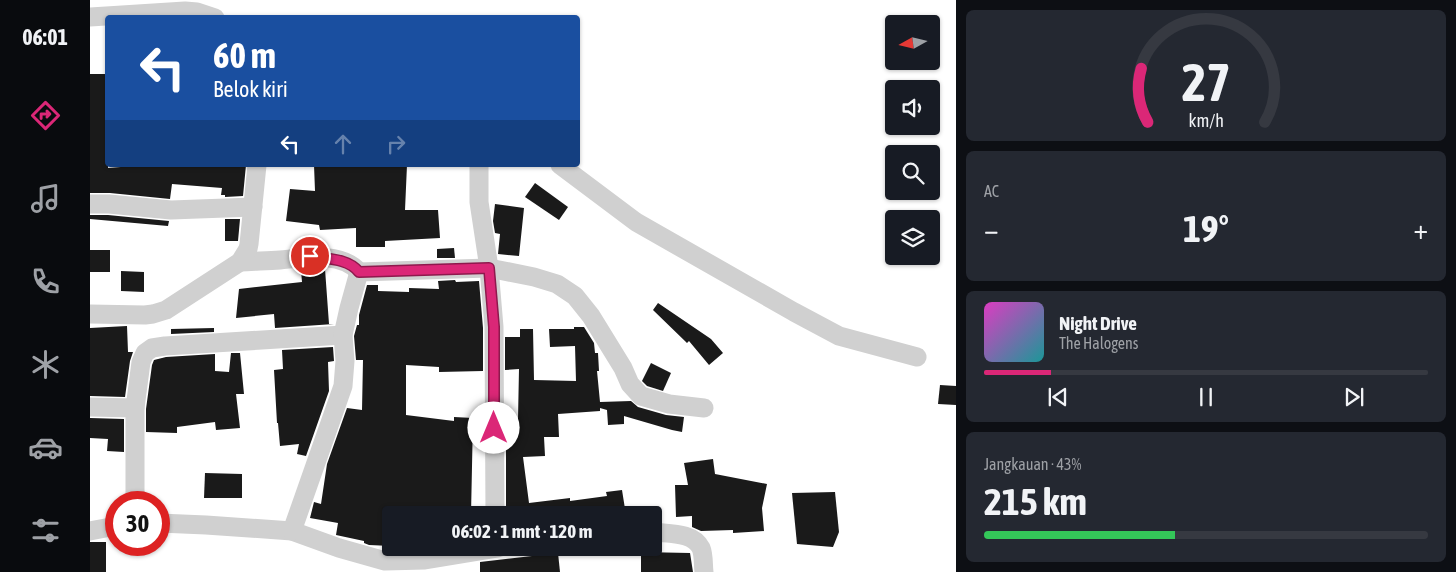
<!DOCTYPE html>
<html lang="id">
<head>
<meta charset="utf-8">
<style>
	:root { --surface:#171b24; --page:#242831; --text:#f1f3f6; --muted:#9ea1a6; --line:#363941; --accent:#db2777 }
	body { margin:0; font-family:"Asap Condensed",sans-serif; background:var(--page); color:var(--text); height:100vh; display:flex; flex-direction:column; font-size:19px; white-space:nowrap }
	* { box-sizing:border-box; margin:0 }
	p { font-size:16px; color:var(--muted) }
	.icon { flex:none; width:28px; height:28px; fill:none; stroke:currentColor; stroke-width:2; stroke-linecap:round; stroke-linejoin:round }
	.map { position:relative; flex:1; overflow:hidden }
	.details { display:flex; flex-direction:column; gap:10px; padding:10px; background:#0d0f14; width:500px }
	.details>* { flex:none }
	.top-card { position:absolute; left:15px; top:15px; width:475px; height:152px; border-radius:5px; box-shadow:0 1px 4px #0004; background:#1a4fa0; color:#fff; overflow:hidden }
	.needle { width:32px; rotate:262deg }
	.tools { position:absolute; left:795px; top:15px; display:grid; gap:10px }
	.tools a { display:grid; place-items:center; width:55px; height:55px; border-radius:5px; background:var(--surface); box-shadow:0 1px 4px #0004; font-size:25px }
	.speed { position:absolute; left:15px; top:491px; display:flex; gap:10px; font-size:25px; font-weight:700; text-align:center }
	.speed>* { display:grid; place-content:center; width:65px; height:65px; border-radius:50%; background:var(--surface); box-shadow:0 1px 4px #0004; line-height:1 }
	.speed .limit { border:8px solid #d22; background:#fff; color:#111 }
	.pin { position:absolute; display:grid; place-items:center; width:42px; height:42px; color:#fff; margin:-21px; border:2px solid #fff; border-radius:50%; box-shadow:0 1px 5px #0007 }
	.me { position:absolute; width:55px; margin:-28px; rotate:0deg; stroke-linejoin:round; filter:drop-shadow(0 0 4px #0008) }
	.turn { display:flex; align-items:center; gap:18px; height:105px; padding:0 25px; font-size:22px }
	.turn .icon { width:65px; height:65px; stroke-width:2.5 }
	.turn b { display:block; font-size:35px; line-height:42px }
	.lanes { display:flex; align-items:center; height:48px; padding:0 25px; background:#0003; justify-content:center; gap:25px; direction:ltr }
	.lanes .off { opacity:.35 }
	.big { font-size:38px; font-weight:700; line-height:1.1 }
	.details .card { flex:1; display:flex; flex-direction:column; justify-content:center; gap:8px; min-width:0; padding:0 18px; border-radius:8px; background:var(--page) }
	.details .dial { align-items:center; gap:0 }
	.dial svg { height:130px; overflow:visible; fill:none; stroke:var(--line); stroke-width:7; stroke-linecap:round; text-anchor:middle }
	.dial text { fill:var(--text); stroke:none }
	.song { display:flex; align-items:center; gap:15px }
	.cover { width:60px; height:60px; border-radius:8px; background:linear-gradient(135deg,hsl(310 70% 55%),hsl(180 70% 35%)) }
	.played { height:5px; border-radius:2px; background:linear-gradient(90deg,var(--accent) 15%,var(--line) 15%) }
	.keys { display:flex; justify-content:space-around; direction:ltr }
	.heat { display:flex; justify-content:space-between; align-items:center; font-size:28px; direction:ltr }
	.charge { height:8px; border-radius:4px; background:linear-gradient(90deg,#34c759 43%,var(--line) 0) }
	.trip { position:absolute; left:292px; top:506px; width:280px; height:50px; border-radius:5px; background:var(--surface); box-shadow:0 1px 4px #0004; font-weight:700; line-height:50px; text-align:center }
	main { display:flex; flex:1; min-height:0 }
	.tab-bar { display:flex; flex-direction:column; width:90px; justify-content:space-around; align-items:center; background:#090b0e; color:var(--muted) }
	.tab-bar .icon { width:35px; height:35px }
	.tab-bar .selected { color:var(--accent) }
	.tab-bar b { font-size:22px; color:var(--text) }
	.map>svg:first-child { display:block }
	.building { fill:#1a1a1a }
	.lines { fill:none; stroke-linecap:round; stroke-linejoin:round }
	.minor { stroke:#d0d0d0; stroke-width:19 }
	.route-casing { stroke:#8e194d; stroke-width:12 }
	.route { stroke:#db2777; stroke-width:9 }
</style>
</head>
<body>
<main>
<nav class="tab-bar">
<b>06:01</b>
<svg class="icon selected" aria-label="directions" viewBox="0 0 24 24"><path d="M12 3l9 9-9 9-9-9zM9 14v-3h6M13 9l2 2-2 2"/></svg>
<svg class="icon" aria-label="music" viewBox="0 0 24 24"><path d="M9 18V5l10-2v13"/><circle cx="6" cy="18" r="3"/><circle cx="16" cy="16" r="3"/></svg>
<svg class="icon" aria-label="phone" viewBox="0 0 24 24"><path d="M5 4h4l2 5-3 2q2 4 5 5l2-3 5 2v4C11 20 4 13 5 4z"/></svg>
<svg class="icon" aria-label="climate" viewBox="0 0 24 24"><path d="M12 3v18M4 7l16 10M4 17L20 7"/></svg>
<svg class="icon" aria-label="car" viewBox="0 0 24 24"><path d="M5 17H2v-5l4-1 3-4h7l3 4 3 1v5h-3M9 17h6M6 11h13"/><circle cx="7" cy="17" r="2"/><circle cx="17" cy="17" r="2"/></svg>
<svg class="icon" aria-label="filters" viewBox="0 0 24 24"><path d="M4 7h16M4 17h16"/><circle cx="9" cy="7" r="2"/><circle cx="15" cy="17" r="2"/></svg>
</nav>
<div class="map">
<svg width="866" height="572" viewBox="0 0 866 572">
	<rect width="100%" height="100%" fill="#fff"/>
	<g class="building">
		<path d="M 0,74 L 17,74 L 18,168 L 56,165 L 156,165 L 153,196 L 135,197 L 135,195 L 131,195 L 132,188 L 82,184 L 80,199 L 20,193 L 0,193 Z"/>
		<path d="M 224,165 L 317,165 L 315,210 L 348,210 L 350,238 L 295,241 L 295,247 L 266,247 L 266,228 L 230,230 L 229,225 L 196,221 L 200,189 L 225,191 Z"/>
		<path d="M 445,183 L 478,207 L 469,220 L 435,197 Z"/>
		<path d="M 405,204 L 434,208 L 429,256 L 408,254 L 410,234 L 405,233 L 403,221 Z"/>
		<path d="M 0,215 L 18,215 L 79,221 L 78,226 L 0,219 Z"/>
		<path d="M 135,219 L 150,219 L 148,241 L 135,241 Z"/>
		<path d="M 364,248 L 365,258 L 347,258 L 347,249 Z"/>
		<rect x="0" y="250" width="20" height="22"/>
		<path d="M 221,269 L 235,269 L 239,324 L 244,324 L 185,328 L 184,314 L 146,318 L 149,289 L 212,282 L 211,270 Z"/>
		<path d="M 31,271 L 54,272 L 54,292 L 31,291 Z"/>
		<path d="M 365,280 L 366,282 L 389,281 L 393,328 L 393,371 L 349,372 L 349,367 L 316,365 L 316,415 L 364,421 L 364,417 L 383,418 L 381,515 L 301,515 L 301,546 L 279,545 L 274,543 L 274,541 L 246,535 L 248,523 L 220,518 L 224,502 L 231,504 L 237,464 L 257,408 L 272,410 L 273,360 L 266,360 L 264,336 L 267,325 L 269,325 L 269,315 L 277,285 L 288,285 L 288,291 L 319,292 L 319,288 L 349,289 L 348,281 Z"/>
		<path d="M 568,303 L 621,339 L 633,353 L 619,365 L 599,341 L 597,343 L 563,310 Z"/>
		<path d="M 37,326 L 38,352 L 43,352 L 40,361 L 35,397 L 0,396 L 0,328 Z"/>
		<path d="M 484,327 L 494,327 L 504,343 L 505,353 L 508,353 L 509,371 L 507,371 L 510,402 L 541,401 L 548,407 L 576,415 L 594,417 L 592,432 L 582,430 L 534,416 L 534,424 L 518,425 L 517,410 L 510,408 L 510,411 L 468,414 L 469,437 L 454,437 L 455,456 L 433,457 L 439,503 L 480,498 L 480,501 L 517,496 L 516,492 L 532,490 L 536,515 L 416,515 L 416,419 L 428,419 L 429,369 L 415,370 L 415,337 L 430,337 L 430,329 L 443,329 L 444,380 L 486,381 L 485,346 L 460,347 L 459,329 L 484,329 Z"/>
		<path d="M 124,328 L 124,332 L 81,334 L 81,329 Z"/>
		<path d="M 243,347 L 244,361 L 238,362 L 239,391 L 216,456 L 207,454 L 209,444 L 190,446 L 188,423 L 187,423 L 184,370 L 193,369 L 192,350 Z"/>
		<path d="M 141,353 L 150,353 L 154,394 L 146,394 L 150,428 L 126,430 L 125,422 L 87,427 L 87,433 L 56,432 L 56,409 L 62,365 L 64,360 L 76,357 L 125,354 L 125,371 L 139,372 Z"/>
		<path d="M 561,363 L 581,373 L 573,391 L 557,386 L 552,381 Z"/>
		<path d="M 850,385 L 866,386 L 866,405 L 848,404 Z"/>
		<path d="M 0,418 L 34,419 L 34,452 L 17,451 L 18,439 L 0,438 Z"/>
		<path d="M 623,459 L 625,474 L 677,484 L 672,508 L 674,531 L 643,533 L 643,530 L 611,531 L 602,527 L 602,516 L 586,517 L 585,485 L 598,485 L 594,463 Z"/>
		<path d="M 115,473 L 152,474 L 152,498 L 114,498 Z"/>
		<path d="M 745,492 L 749,532 L 743,547 L 707,544 L 702,493 Z"/>
		<rect x="0" y="542" width="16" height="30"/>
		<path d="M 551,552 L 600,553 L 603,572 L 551,572 Z"/>
		<path d="M 468,553 L 470,572 L 390,572 L 390,562 Z"/>
	</g>
	<g class="lines">
		<g class="minor">
			<path d="M 0,17 L 95,11 L 107,12 L 125,18"/>
			<path d="M 389,165 L 389,202 L 399,268 L 404,327 L 405,515"/>
			<path d="M 470,165 L 546,222 L 704,312 L 749,336 L 827,357"/>
			<path d="M 0,204 L 19,204 L 81,210 L 163,207"/>
			<path d="M 150,262 C 163,261 177,261 190,260 C 213,258 252,251 269,272"/>
			<path d="M 269,272 L 399,268 L 444,277 L 467,284 L 485,296 L 501,316 L 533,368 L 540,384 L 551,396 L 579,404 L 614,408"/>
			<path d="M 0,314 L 55,315 L 63,314 L 76,310 L 150,262 L 158,249 L 159,244 L 167,165"/>
			<path d="M 0,407 L 45,408"/>
			<path d="M 45,502 L 45,408 L 51,362 L 55,353 L 62,348 L 75,346 L 253,335"/>
			<path d="M 69,523 L 116,525 L 202,531 L 249,548 L 295,561 L 335,560 L 408,548"/>
			<path d="M 0,531 L 26,526"/>
			<path d="M 202,531 L 253,386 L 255,361 L 253,335 L 259,308 L 269,272"/>
			<path d="M 564,532 C 579,534 603,532 611,548 C 614,555 613,565 614,572"/>
		</g>
	</g>
	<g class="lines">
		<g class="route-casing">
			<path id="route" d="M 220,256 C 236,259 258,258 269,272 L 399,268 L 404,327 L 404,428"/>
		</g>
		<use href="#route" class="route"/>
	</g>
</svg>
<div class="tools">
<a><svg class="needle" viewBox="-14 -14 28 28"><path d="M0-13l5 13h-10z" fill="#e53935"/><path d="M0 13l5-13h-10z" fill="#9ea1a6"/></svg></a>
<a><svg class="icon" aria-label="sound" viewBox="0 0 24 24"><path d="M4 9h4l5-4v14l-5-4H4zM17 9q2 3 0 6"/></svg></a>
<a><svg class="icon" aria-label="search" viewBox="0 0 24 24"><circle cx="10" cy="10" r="6"/><path d="M15 15l6 6"/></svg></a>
<a><svg class="icon" aria-label="layers" viewBox="0 0 24 24"><path d="M12 4l9 5-9 5-9-5zM3 14l9 5 9-5"/></svg></a>
</div>
<div class="speed"><div class="limit">30</div></div>
<div class="pin" style="left:220px;top:256px;background:#d93025"><svg class="icon" aria-label="arrive" viewBox="0 0 24 24"><path d="M6 21V4h12l-3 4 3 4H6"/></svg></div>
<svg class="me" style="left:404px;top:428px" viewBox="-20 -20 40 40"><circle r="19" fill="#fff"/><path d="M0-13L10 11 0 6-10 11z" fill="#db2777"/></svg>
<div class="trip">06:02 · 1 mnt · 120 m</div>
<div class="top-card">
<div class="turn"><svg class="icon" aria-label="left" viewBox="0 0 24 24"><path d="M17 20v-9H6M10 6l-5 5 5 5"/></svg><div><b>60 m</b>Belok kiri</div></div>
<div class="lanes"><svg class="icon" aria-label="left" viewBox="0 0 24 24"><path d="M17 20v-9H6M10 6l-5 5 5 5"/></svg><svg class="icon off" aria-label="ahead" viewBox="0 0 24 24"><path d="M12 20V5M6 11l6-6 6 6"/></svg><svg class="icon off" aria-label="right" viewBox="0 0 24 24"><path d="M7 20v-9h11M14 6l5 5-5 5"/></svg></div>
</div>
</div>
<section class="details">
<div class="card dial"><svg viewBox="0 0 100 80">
<path d="M14 69A42 42 0 1 1 86 69"/>
<path d="M14 69A42 42 0 0 1 10 36" stroke="#db2777"/>
<text x="50" y="56" font-size="32" font-weight="700">27</text>
<text x="50" y="72" font-size="11">km/h</text>
</svg></div>
<div class="card"><p>AC</p>
<div class="heat"><a>−</a><b class="big">19°</b><a>+</a></div>
</div>
<div class="card">
<div class="song"><i class="cover"></i><div><b>Night Drive</b><p>The Halogens</p></div></div>
<div class="played"></div>
<div class="keys"><svg class="icon" aria-label="previous" viewBox="0 0 24 24"><path d="M18 5L8 12l10 7zM5 5v14"/></svg><svg class="icon" aria-label="pause" viewBox="0 0 24 24"><path d="M8 5v14M16 5v14"/></svg><svg class="icon" aria-label="next" viewBox="0 0 24 24"><path d="M6 5l10 7-10 7zM19 5v14"/></svg></div>
</div>
<div class="card"><p>Jangkauan · 43%</p><b class="big">215 km</b><div class="charge"></div></div>
</section>
</main>
</body>
</html>
